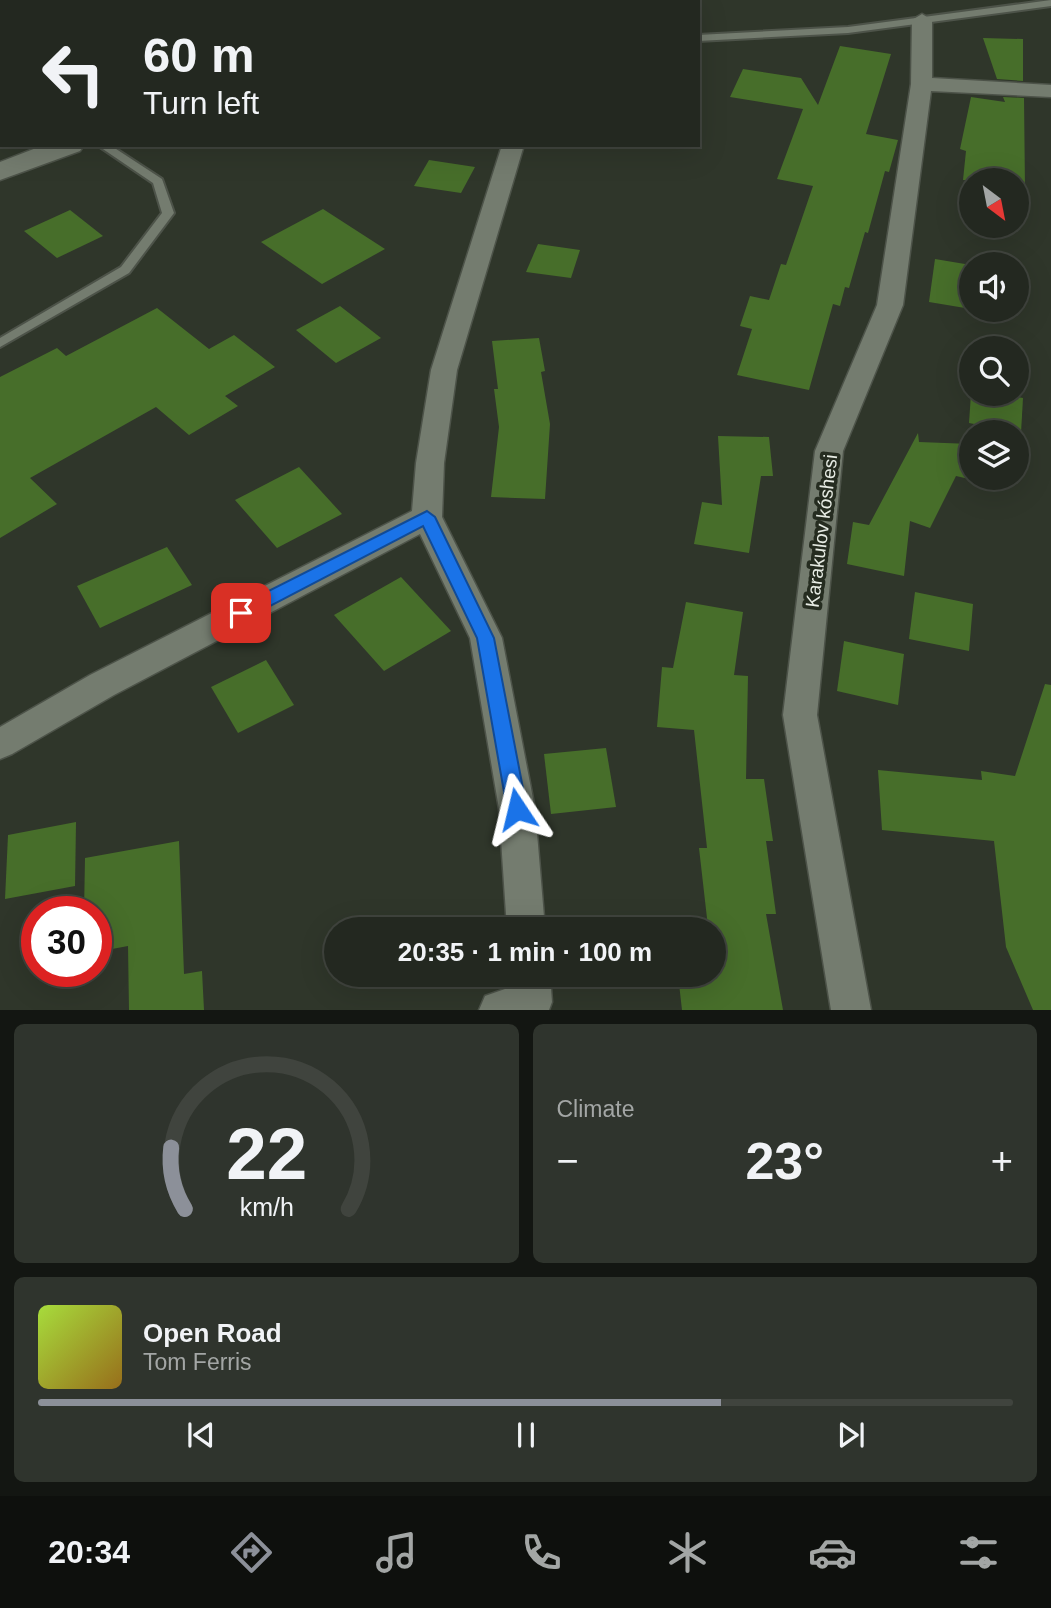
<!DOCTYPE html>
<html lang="en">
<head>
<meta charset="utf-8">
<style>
	:root { --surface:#232820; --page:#2f342d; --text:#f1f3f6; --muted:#a3a6a5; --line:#40443e; --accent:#8c9099 }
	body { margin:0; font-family:Helvetica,sans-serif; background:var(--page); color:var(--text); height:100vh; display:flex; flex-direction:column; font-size:26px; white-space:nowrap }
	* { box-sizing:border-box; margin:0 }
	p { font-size:23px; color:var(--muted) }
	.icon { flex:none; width:38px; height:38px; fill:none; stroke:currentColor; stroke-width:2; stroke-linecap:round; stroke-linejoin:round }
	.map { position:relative; height:1010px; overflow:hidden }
	.details { display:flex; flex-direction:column; gap:14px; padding:14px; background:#131612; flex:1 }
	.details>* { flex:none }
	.hud { position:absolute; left:0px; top:0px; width:700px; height:147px; box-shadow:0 7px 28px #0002,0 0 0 2px var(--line); background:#232820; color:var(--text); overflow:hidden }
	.needle { width:46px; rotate:148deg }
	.fabs { position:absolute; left:959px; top:168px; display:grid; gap:14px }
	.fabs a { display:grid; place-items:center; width:70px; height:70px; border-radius:50%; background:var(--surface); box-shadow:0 7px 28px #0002,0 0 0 2px var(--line); font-size:35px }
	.speed { position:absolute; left:21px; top:896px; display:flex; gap:14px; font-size:35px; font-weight:700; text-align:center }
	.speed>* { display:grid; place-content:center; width:91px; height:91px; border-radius:50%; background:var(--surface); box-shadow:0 7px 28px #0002,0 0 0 2px var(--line); line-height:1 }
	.speed .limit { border:10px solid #d22; background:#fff; color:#111 }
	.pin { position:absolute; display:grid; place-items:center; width:60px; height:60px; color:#fff; margin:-30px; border-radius:14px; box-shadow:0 4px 10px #0006 }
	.me { position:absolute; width:77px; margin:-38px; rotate:350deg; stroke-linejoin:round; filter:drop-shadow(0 0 5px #0008) }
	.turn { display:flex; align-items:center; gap:24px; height:147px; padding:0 28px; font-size:32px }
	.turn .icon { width:91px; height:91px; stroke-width:2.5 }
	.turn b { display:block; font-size:49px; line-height:60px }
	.big { font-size:52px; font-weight:700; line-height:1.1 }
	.details .widget { flex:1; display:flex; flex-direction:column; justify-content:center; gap:10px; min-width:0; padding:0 24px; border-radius:10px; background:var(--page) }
	.details .dial { align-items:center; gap:0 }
	.dial svg { height:182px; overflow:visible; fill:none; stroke:var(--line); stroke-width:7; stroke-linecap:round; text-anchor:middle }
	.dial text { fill:var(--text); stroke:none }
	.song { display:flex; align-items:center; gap:21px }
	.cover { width:84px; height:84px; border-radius:10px; background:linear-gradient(135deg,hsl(80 70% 55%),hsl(40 70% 35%)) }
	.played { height:7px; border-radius:4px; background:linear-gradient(90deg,var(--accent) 70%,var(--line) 70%) }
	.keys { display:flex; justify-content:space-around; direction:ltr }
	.heat { display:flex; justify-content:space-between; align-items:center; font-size:38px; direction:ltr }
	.details .tiles { flex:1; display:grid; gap:14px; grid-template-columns:1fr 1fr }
	.widget:last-child { grid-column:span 2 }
	.trip { position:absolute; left:324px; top:917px; width:402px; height:70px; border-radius:35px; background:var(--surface); box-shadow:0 7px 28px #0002,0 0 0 2px var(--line); font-weight:700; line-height:70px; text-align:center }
	.tabs { display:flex; height:112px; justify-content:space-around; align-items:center; background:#0e100d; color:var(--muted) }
	.tabs .icon { width:49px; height:49px }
	.tabs .current { color:var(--accent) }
	.tabs b { font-size:32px; color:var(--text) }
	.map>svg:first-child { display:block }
	.building { fill:#476e2a }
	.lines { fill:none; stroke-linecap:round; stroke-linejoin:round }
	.service-casing { stroke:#4d5349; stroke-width:4 }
	.minor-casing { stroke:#4d5349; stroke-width:3 }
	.tertiary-casing { stroke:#4d5349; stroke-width:3 }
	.service { fill:#747c6f; fill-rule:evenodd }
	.minor { fill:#747c6f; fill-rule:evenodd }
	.tertiary { fill:#747c6f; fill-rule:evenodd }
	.route { fill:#1a73e8; stroke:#114b97; stroke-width:2 }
	.labels { text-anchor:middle; stroke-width:7; stroke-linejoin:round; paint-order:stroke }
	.street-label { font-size:19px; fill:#e7ece4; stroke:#252c20 }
</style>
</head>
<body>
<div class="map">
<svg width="1051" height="1010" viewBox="0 0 1051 1010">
	<rect width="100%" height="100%" fill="#2f362a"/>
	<g class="building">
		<path d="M 983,38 L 1023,39 L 1023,81 L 997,79 Z"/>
		<path d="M 840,46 L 891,54 L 866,134 L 898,140 L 889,172 L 885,171 L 868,233 L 865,232 L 849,288 L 845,287 L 840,306 L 833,304 L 809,390 L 737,375 L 752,329 L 740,326 L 750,296 L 769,300 L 781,264 L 786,265 L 813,186 L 777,179 L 803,109 L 730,97 L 743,69 L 801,78 L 818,105 Z"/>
		<path d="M 971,97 L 1005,102 L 1003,97 L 1024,98 L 1025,189 L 1017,188 L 1017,180 L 963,180 L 966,151 L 960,149 Z"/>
		<path d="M 429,160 L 475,167 L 461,193 L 414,186 Z"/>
		<path d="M 323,209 L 385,249 L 322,284 L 261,242 Z"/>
		<path d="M 70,210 L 103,236 L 57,258 L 24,231 Z"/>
		<path d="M 538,244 L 580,250 L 571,278 L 526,272 Z"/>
		<path d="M 935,259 L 971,265 L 971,309 L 929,302 Z"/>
		<path d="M 340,306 L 381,338 L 336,363 L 296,330 Z"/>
		<path d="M 157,308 L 209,349 L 234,335 L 275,367 L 225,396 L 238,406 L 189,435 L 156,407 L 30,478 L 57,504 L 0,538 L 0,377 L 57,348 L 66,356 Z"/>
		<path d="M 539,338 L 545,371 L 541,372 L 550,424 L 545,499 L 491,497 L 499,427 L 494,389 L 498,389 L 492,341 Z"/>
		<path d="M 971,394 L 1000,394 L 1023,398 L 1021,433 L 969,423 Z"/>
		<path d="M 918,433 L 919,442 L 971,444 L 969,479 L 956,476 L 930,528 L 910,521 L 904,576 L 847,564 L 853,522 L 869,525 Z"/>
		<path d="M 718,436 L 769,437 L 773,476 L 761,476 L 749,553 L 694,544 L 702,502 L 722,505 Z"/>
		<path d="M 299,467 L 342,514 L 277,548 L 235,500 Z"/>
		<path d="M 167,547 L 192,585 L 100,628 L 77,586 Z"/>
		<path d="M 401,577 L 451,631 L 384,671 L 334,615 Z"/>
		<path d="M 915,592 L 973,604 L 969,651 L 909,639 Z"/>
		<path d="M 686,602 L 743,612 L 734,675 L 748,676 L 746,779 L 764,779 L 773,841 L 766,841 L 776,914 L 766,914 L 783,1010 L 682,1010 L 678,975 L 714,975 L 714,929 L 672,928 L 708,927 L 699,848 L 707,848 L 694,730 L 657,727 L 662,667 L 673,668 Z"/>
		<path d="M 844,641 L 904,654 L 898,705 L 837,691 Z"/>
		<path d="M 266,660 L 294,705 L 238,733 L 211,687 Z"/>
		<path d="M 1045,684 L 1051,685 L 1051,1010 L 1033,1010 L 1006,947 L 994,841 L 882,830 L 878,770 L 982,780 L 981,771 L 1015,776 Z"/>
		<path d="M 606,748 L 616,807 L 551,814 L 544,754 Z"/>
		<path d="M 76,822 L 75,886 L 5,899 L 8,835 Z"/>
		<path d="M 179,841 L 184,974 L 202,971 L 204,1010 L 129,1010 L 128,946 L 96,952 L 96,912 L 84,912 L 85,858 Z"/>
	</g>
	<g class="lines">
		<g class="service-casing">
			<g id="service">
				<path d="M 1051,0 L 1051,6 L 848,33 L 698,41 L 698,35 L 848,27 Z"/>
				<path d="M 97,145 L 110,145 L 162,179 L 174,213 L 129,273 L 0,347 L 0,338 L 121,267 L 162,213 L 153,183 Z"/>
			</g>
		</g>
		<g class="minor-casing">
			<g id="minor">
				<path d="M 922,14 L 932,20 L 932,78 L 1051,85 L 1051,97 L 931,91 L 903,305 L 843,451 L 817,715 L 871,1010 L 831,1010 L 783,715 L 815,451 L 877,305 L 911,84 L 912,20 Z"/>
				<path d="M 502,145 L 524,145 L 457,370 L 444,463 L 442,517 L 502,638 L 535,809 L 545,929 L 507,929 L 499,809 L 470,638 L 420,534 L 114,695 L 12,754 L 0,759 L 0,727 L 90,675 L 412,511 L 416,463 L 431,370 Z"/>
				<path d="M 510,975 L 550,975 L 552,1002 L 549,1010 L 479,1010 L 485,996 L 511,987 Z"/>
			</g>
		</g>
		<g class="tertiary-casing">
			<g id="tertiary">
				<path d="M 377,0 L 403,0 L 375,2 Z"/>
				<path d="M 44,145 L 84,145 L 80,151 L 0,180 L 0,162 Z"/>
			</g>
		</g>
		<use href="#service" class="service"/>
		<use href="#minor" class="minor"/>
		<use href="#tertiary" class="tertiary"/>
	</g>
	<path class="route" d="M 427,511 L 435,517 L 494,638 L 527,809 L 524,815 L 517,818 L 510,815 L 507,809 L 477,638 L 423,526 L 247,618 L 235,618 L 232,613 L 235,608 Z"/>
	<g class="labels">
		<g class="street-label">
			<text transform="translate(821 531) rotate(-83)" y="7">Karakulov kóshesi</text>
		</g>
	</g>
</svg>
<div class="fabs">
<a><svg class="needle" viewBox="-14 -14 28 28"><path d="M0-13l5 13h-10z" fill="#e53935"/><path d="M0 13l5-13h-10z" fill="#a3a6a5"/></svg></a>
<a><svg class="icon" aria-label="sound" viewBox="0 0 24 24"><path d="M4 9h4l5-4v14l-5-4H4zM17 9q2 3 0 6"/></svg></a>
<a><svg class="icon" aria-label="search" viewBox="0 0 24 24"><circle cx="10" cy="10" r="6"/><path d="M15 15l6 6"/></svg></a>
<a><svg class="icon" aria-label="layers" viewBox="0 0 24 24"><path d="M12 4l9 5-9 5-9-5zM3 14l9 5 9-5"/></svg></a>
</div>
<div class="speed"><div class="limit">30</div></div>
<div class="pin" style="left:241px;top:613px;background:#d93025"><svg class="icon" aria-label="arrive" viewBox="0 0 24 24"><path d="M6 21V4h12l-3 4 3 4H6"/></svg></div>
<svg class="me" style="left:517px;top:809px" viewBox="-20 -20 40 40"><path d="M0-17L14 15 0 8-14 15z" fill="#1a73e8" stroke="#fff" stroke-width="4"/></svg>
<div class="trip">20:35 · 1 min · 100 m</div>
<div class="hud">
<div class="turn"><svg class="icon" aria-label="left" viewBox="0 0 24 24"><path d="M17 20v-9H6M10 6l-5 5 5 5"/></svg><div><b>60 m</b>Turn left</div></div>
</div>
</div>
<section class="details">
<div class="tiles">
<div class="widget dial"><svg viewBox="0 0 100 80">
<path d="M14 69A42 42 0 1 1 86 69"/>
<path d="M14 69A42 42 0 0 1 8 42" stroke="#8c9099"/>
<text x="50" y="56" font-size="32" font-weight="700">22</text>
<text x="50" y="72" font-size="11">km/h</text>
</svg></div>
<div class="widget"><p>Climate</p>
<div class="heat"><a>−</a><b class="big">23°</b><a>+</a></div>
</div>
<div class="widget">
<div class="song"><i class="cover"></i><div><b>Open Road</b><p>Tom Ferris</p></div></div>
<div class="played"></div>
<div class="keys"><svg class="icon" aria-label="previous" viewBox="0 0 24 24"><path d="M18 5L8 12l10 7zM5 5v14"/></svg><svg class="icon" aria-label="pause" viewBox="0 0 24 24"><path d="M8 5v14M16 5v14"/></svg><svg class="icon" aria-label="next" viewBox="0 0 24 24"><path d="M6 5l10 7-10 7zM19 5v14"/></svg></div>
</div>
</div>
</section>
<nav class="tabs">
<b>20:34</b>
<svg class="icon current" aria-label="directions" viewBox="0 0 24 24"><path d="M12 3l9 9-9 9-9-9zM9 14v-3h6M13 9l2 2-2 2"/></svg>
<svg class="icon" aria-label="music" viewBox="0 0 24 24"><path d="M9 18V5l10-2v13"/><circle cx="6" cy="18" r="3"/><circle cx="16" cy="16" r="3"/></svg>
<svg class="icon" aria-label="phone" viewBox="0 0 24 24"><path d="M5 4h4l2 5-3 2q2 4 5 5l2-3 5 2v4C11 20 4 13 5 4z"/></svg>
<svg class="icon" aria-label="climate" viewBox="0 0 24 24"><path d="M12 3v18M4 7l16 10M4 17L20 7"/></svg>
<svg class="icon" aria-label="car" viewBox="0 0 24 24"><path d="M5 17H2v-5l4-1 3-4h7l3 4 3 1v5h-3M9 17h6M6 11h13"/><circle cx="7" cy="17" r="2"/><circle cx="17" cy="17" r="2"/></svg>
<svg class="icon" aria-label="filters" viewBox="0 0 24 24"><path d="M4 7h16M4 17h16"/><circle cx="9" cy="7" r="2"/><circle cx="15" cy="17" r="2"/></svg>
</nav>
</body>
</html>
